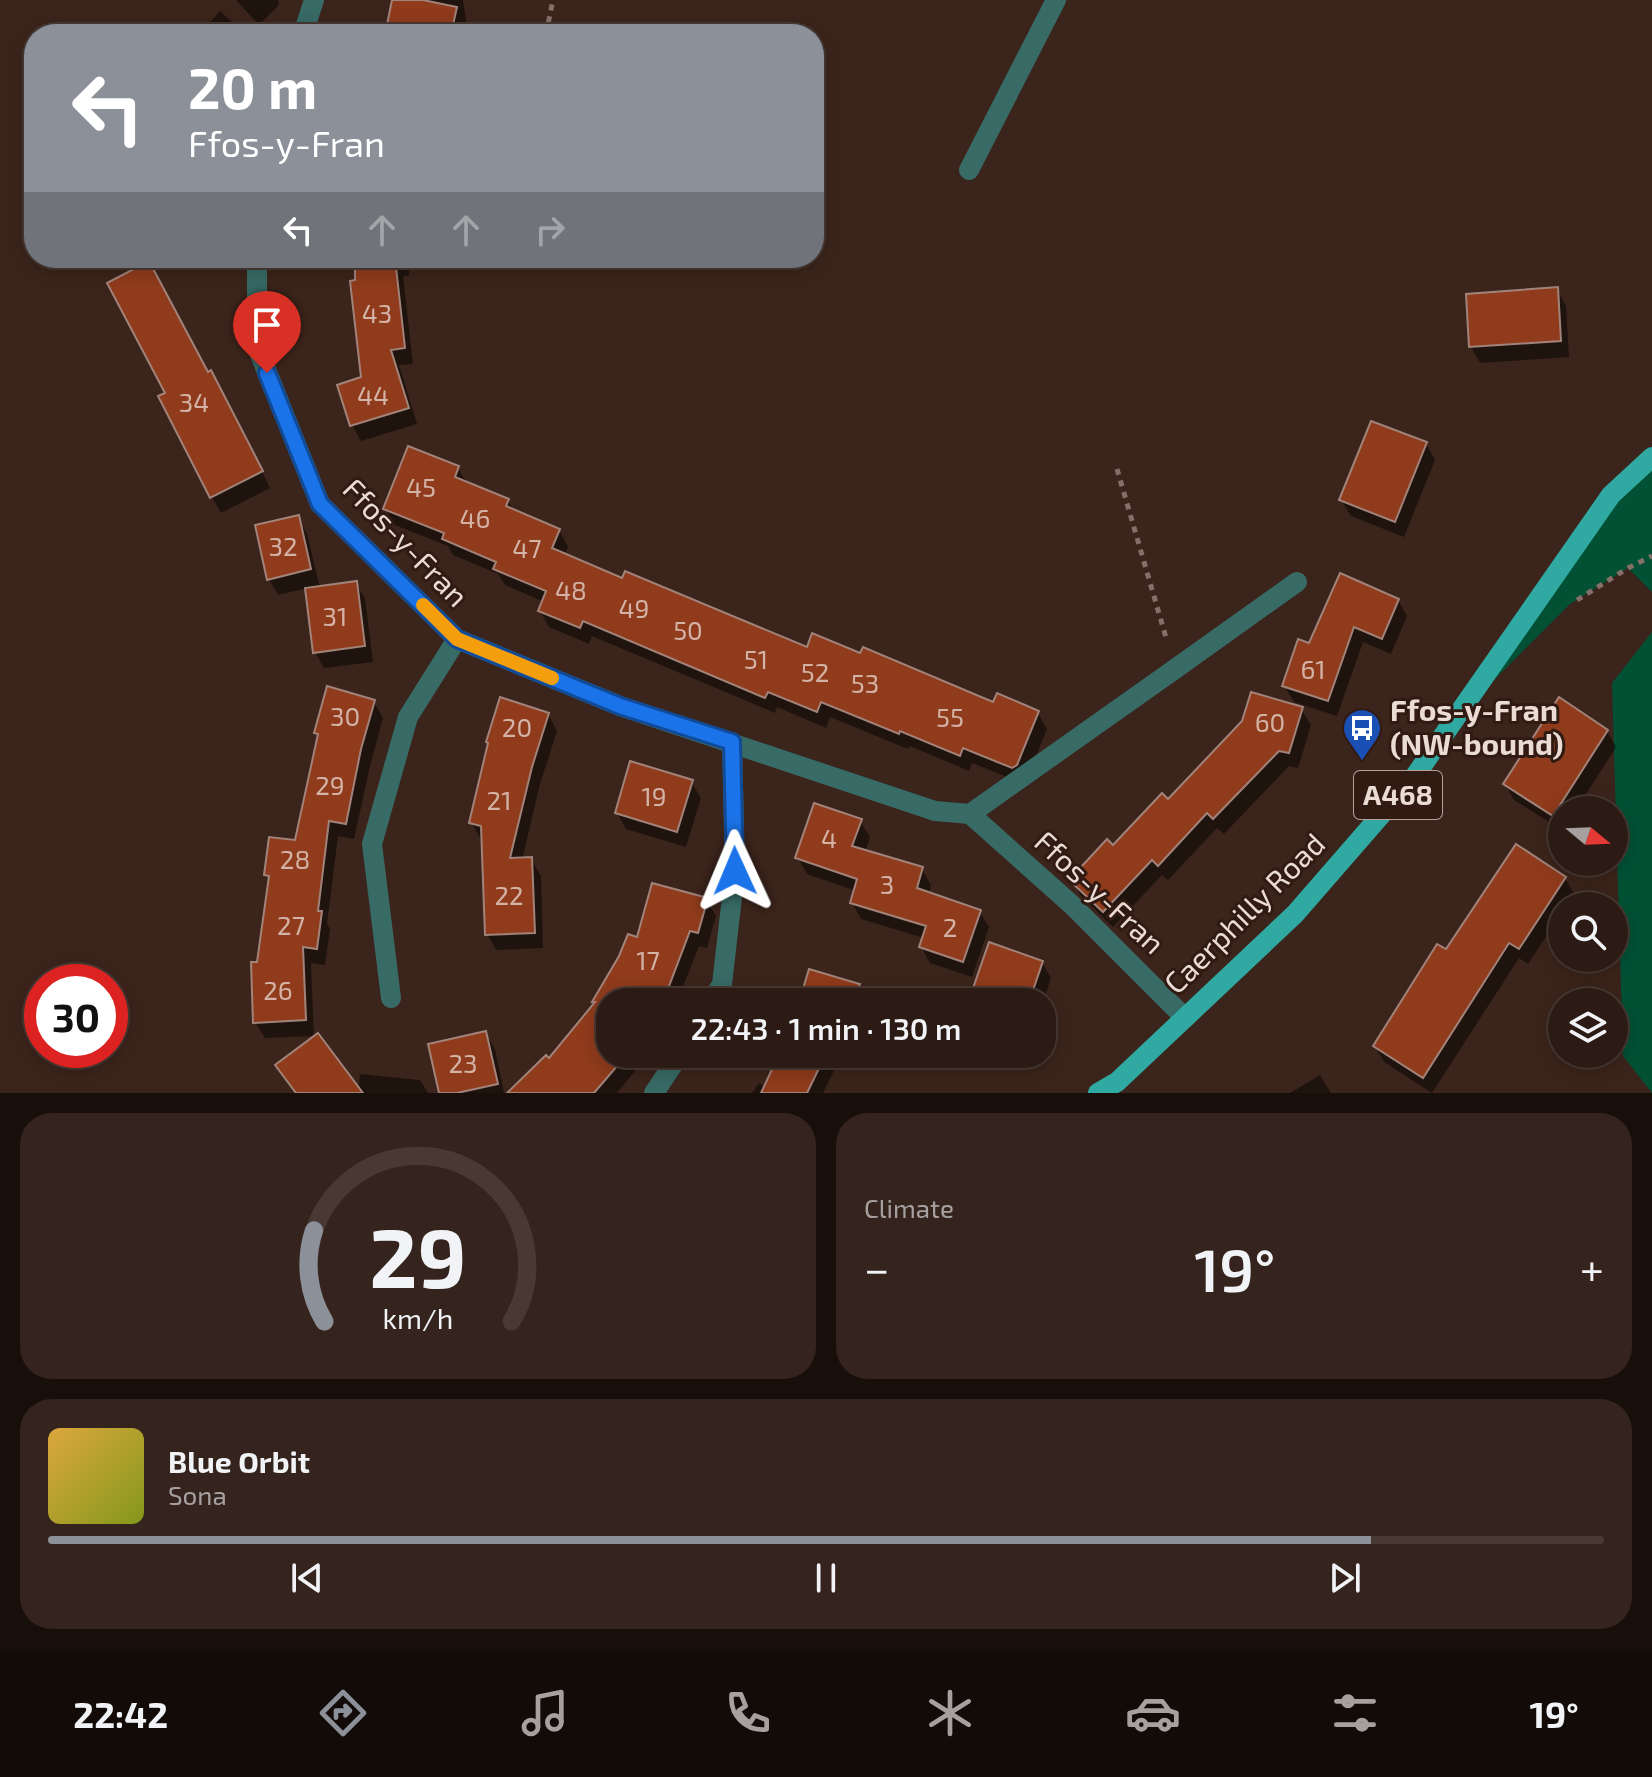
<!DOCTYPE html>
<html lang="en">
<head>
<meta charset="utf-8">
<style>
	:root { --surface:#2c1b14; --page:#34241d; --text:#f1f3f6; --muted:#a6a1a0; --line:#483934; --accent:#8c9099 }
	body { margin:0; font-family:"Exo 2",sans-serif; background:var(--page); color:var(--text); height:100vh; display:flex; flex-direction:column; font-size:30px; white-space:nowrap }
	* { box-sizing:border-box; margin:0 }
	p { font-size:26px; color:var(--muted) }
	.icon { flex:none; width:44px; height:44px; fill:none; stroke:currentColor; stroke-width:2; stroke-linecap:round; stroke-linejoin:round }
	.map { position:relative; height:1093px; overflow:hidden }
	.side { display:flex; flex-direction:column; gap:20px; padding:20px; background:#180f0b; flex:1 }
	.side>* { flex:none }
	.guide { position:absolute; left:24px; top:24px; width:800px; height:244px; border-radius:32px; box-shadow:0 4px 20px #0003,0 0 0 2px var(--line); background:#8c9099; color:#fff; overflow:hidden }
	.needle { width:52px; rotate:109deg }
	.tools { position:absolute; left:1548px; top:796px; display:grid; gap:16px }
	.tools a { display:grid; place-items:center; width:80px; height:80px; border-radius:50%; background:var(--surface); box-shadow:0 4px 20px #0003,0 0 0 2px var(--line); font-size:40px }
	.speed { position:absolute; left:24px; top:964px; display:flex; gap:16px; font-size:40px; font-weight:700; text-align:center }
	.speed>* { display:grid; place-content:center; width:104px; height:104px; border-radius:50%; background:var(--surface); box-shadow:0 4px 20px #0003,0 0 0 2px var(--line); line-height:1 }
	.speed .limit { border:12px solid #d22; background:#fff; color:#111 }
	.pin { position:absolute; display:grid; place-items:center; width:68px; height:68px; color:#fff; margin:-82px -34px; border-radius:50% 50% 50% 0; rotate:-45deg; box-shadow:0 0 8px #0007 }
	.pin .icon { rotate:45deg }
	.me { position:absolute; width:88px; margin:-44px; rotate:359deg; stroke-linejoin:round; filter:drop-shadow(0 0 6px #0008) }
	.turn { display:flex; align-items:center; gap:28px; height:168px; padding:0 32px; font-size:36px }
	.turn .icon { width:104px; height:104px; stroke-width:2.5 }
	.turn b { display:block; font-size:56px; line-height:68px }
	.lanes { display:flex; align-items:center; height:76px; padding:0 32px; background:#0003; justify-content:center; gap:40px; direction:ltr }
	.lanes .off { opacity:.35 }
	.big { font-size:60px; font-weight:600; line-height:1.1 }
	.side .widget { flex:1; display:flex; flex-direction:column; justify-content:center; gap:12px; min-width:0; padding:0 28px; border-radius:32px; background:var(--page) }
	.side .dial { align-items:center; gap:0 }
	.dial svg { height:208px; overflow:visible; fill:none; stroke:var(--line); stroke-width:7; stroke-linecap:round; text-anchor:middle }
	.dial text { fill:var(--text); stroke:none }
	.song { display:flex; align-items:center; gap:24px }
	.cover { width:96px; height:96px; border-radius:12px; background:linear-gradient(135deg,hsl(40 70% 55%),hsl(70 70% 35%)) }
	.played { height:8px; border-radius:4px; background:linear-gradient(90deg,var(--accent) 85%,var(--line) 85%) }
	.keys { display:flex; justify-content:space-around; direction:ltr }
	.heat { display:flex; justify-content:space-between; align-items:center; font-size:44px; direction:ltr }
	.side .tiles { flex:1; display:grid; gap:20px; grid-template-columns:1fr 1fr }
	.widget:last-child { grid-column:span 2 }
	.trip { position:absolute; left:596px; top:988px; width:460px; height:80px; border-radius:32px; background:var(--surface); box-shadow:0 4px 20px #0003,0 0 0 2px var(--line); font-weight:600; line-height:80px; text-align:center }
	.tabs { display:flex; height:128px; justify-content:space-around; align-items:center; background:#120b08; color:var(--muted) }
	.tabs .icon { width:56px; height:56px }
	.tabs .selected { color:var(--accent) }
	.tabs b { font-size:36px; color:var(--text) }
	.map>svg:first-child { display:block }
	.green { fill:#025135 }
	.shadow { fill:#0007 }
	.building { fill:#903b1c; stroke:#a1837a; stroke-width:2 }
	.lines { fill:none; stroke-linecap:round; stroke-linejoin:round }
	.path { stroke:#847068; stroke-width:5; stroke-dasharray:6 6; stroke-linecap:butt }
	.service { stroke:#386a66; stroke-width:20 }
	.minor { stroke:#386a66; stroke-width:20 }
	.primary { stroke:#2fa9a1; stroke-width:20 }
	.route-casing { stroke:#114b97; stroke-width:20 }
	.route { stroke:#1a73e8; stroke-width:14 }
	.slow { stroke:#f59e0b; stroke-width:14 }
	.labels { text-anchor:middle; stroke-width:6; stroke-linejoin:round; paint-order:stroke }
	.number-label { font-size:26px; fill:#d4b3a7 }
	.shield { fill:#311a12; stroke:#b3a19a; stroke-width:2 }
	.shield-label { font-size:28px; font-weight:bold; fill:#ebdbd5 }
	.street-label { font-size:30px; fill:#ebdbd5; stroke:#311a12 }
	.poi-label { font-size:30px; font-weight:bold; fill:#ebdbd5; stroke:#311a12; text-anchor:start }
</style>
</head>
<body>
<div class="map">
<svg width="1652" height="1093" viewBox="0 0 1652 1093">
	<rect width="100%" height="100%" fill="#3b241b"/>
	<g class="green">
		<path d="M 1652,457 L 1652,592 L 1628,568 L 1570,604 L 1456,718 L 1611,495 Z"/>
		<path d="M 1652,632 L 1652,1093 L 1623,1056 L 1612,683 Z"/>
	</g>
	<g class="shadow">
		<path d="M 236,0 L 278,0 L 279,5 L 259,25 Z"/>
		<path d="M 394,0 L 463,0 L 466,20 L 463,34 L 387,34 Z"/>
		<path d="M 220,11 L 245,34 L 200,34 Z"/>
		<path d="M 357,258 L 409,258 L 409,276 L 403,276 L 413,364 L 399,365 L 417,424 L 361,441 L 352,425 L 340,386 L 363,379 L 357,282 Z"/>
		<path d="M 1557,289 L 1566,306 L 1569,357 L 1480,363 L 1471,347 Z"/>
		<path d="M 208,374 L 220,388 L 270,488 L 221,513 L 212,497 Z"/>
		<path d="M 1426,444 L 1435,460 L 1404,537 L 1351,516 L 1341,500 Z"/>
		<path d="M 458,468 L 467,484 L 508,500 L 514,512 L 559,530 L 568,547 L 564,556 L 623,581 L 808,650 L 994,704 L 1038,713 L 1047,729 L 1026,781 L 1022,783 L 972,763 L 969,771 L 910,746 L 908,749 L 830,717 L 826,728 L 777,707 L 775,713 L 592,636 L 589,644 L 549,627 L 540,611 L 544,602 L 505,585 L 498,574 L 453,555 L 448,546 L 395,525 L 386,509 Z"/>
		<path d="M 298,518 L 307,534 L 320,588 L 356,583 L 365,599 L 373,662 L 324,668 L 315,652 L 307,588 L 278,595 L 269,579 Z"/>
		<path d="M 1398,600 L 1407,616 L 1391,654 L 1363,642 L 1337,716 L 1294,702 L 1284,685 L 1310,645 Z"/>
		<path d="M 374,702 L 383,718 L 370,766 L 354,839 L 338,836 L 327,924 L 330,929 L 325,965 L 311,963 L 314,1036 L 265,1038 L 255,1022 L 259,964 L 271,882 L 266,874 L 297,842 L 319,738 L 316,733 Z"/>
		<path d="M 1301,709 L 1311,725 L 1298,768 L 1289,766 L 1224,834 L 1217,828 L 1168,880 L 1162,875 L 1113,927 L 1081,896 L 1072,880 L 1168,801 Z"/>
		<path d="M 548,714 L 557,731 L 540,784 L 522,860 L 531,859 L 541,876 L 543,948 L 496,950 L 487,934 L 484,839 L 480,838 L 471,822 Z"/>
		<path d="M 1607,731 L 1616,747 L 1576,810 L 1562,810 L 1562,830 L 1514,800 L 1505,784 Z"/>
		<path d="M 691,782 L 701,798 L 686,847 L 626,829 L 617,813 Z"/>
		<path d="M 860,821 L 870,837 L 865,852 L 922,869 L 931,885 L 929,894 L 979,911 L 989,927 L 972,977 L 930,963 L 921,946 L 924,938 L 861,919 L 852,903 L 856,891 L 807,874 L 798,858 Z"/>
		<path d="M 1565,878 L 1574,894 L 1566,906 L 1562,906 L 1562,912 L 1528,964 L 1519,958 L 1432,1093 L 1384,1062 L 1375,1046 L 1447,952 Z"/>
		<path d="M 706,900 L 716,916 L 707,948 L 699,946 L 677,1002 L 610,1002 L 610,1054 L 646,1054 L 640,1065 L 617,1093 L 530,1093 L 549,1061 L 586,1016 L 621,957 L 639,940 Z"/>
		<path d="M 1042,962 L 1051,978 L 1042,1005 L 1042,1002 L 978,1002 L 973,994 Z"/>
		<path d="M 811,972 L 866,989 L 874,1002 L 801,1002 Z"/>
		<path d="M 485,1033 L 495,1049 L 504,1093 L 441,1093 Z"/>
		<path d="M 782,1054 L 842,1054 L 823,1093 L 752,1093 L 759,1083 L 766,1088 Z"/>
		<path d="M 360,1074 L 420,1080 L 428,1093 L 358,1093 Z"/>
		<path d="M 1320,1075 L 1331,1093 L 1290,1093 Z"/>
	</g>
	<g class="building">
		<path d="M 392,0 L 423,0 L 457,7 L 451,34 L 385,34 Z"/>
		<path d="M 355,258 L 395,258 L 405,348 L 391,350 L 409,408 L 350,426 L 337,385 L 361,377 L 350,281 L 355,280 Z"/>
		<path d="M 149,261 L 208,372 L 211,370 L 263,471 L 210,498 L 158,396 L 165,393 L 107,283 Z"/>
		<path d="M 1558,287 L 1561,341 L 1469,347 L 1466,294 Z"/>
		<path d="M 1371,421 L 1427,442 L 1395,522 L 1339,500 Z"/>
		<path d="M 408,446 L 459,466 L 455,477 L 509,499 L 506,506 L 560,529 L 552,548 L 622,578 L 625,571 L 807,647 L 812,633 L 860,653 L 863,647 L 993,702 L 997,693 L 1039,711 L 1017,765 L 1012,768 L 963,748 L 960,756 L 900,731 L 899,734 L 821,702 L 817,712 L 768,692 L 765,698 L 583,621 L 580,628 L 538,611 L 546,591 L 493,569 L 496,562 L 442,539 L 444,533 L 383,509 Z"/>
		<path d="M 299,515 L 311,569 L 267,580 L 255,525 Z"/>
		<path d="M 1340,573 L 1399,599 L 1382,639 L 1354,627 L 1328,701 L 1282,686 L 1298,639 L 1309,643 Z"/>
		<path d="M 357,581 L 365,646 L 313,653 L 305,588 Z"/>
		<path d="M 327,686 L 375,700 L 361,749 L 346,824 L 329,821 L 318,911 L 322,911 L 317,949 L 303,947 L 306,1020 L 253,1023 L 251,962 L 257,962 L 269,876 L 264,875 L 269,837 L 295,840 L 318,734 L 314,733 Z"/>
		<path d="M 1251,692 L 1303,707 L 1289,753 L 1279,751 L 1213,819 L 1207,813 L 1158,866 L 1152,860 L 1103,912 L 1069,880 L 1107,839 L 1113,845 L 1162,793 L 1168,799 L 1242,721 Z"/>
		<path d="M 500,697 L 549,713 L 532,767 L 510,858 L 532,857 L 535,933 L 485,935 L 481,826 L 469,823 L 488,743 L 486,742 Z"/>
		<path d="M 1559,697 L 1608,730 L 1553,816 L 1503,784 Z"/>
		<path d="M 630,761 L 693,780 L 677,832 L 615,813 Z"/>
		<path d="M 814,803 L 862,819 L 852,846 L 923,867 L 917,888 L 981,910 L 963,962 L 919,947 L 926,926 L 850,903 L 857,879 L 795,858 Z"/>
		<path d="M 1516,844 L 1566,877 L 1519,949 L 1509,943 L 1423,1078 L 1373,1046 L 1437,944 L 1446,949 Z"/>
		<path d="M 652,883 L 708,898 L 698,933 L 690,931 L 663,1002 L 610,1002 L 610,1054 L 620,1054 L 624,1058 L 594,1093 L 507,1093 L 546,1055 L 549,1058 L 595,1002 L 592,1002 L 619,956 L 628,934 L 637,937 Z"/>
		<path d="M 989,942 L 1043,961 L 1029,1002 L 994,1002 L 971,994 Z"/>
		<path d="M 809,969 L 860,984 L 851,1002 L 799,1002 Z"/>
		<path d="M 486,1031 L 498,1084 L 457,1093 L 439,1093 L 428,1044 Z"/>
		<path d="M 318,1033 L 363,1093 L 296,1093 L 275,1065 Z"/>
		<path d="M 779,1054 L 826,1054 L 807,1093 L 761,1093 Z"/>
	</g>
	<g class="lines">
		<g class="path">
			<path d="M 546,34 L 553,0"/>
			<path d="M 1117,469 L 1167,641"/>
			<path d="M 1577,600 L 1628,568 L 1652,556"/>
		</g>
		<path class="service" d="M 1175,669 L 1297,582"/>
		<g class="minor">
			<path d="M 303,34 L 314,0"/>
			<path d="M 969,170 L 1056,0"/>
			<path d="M 257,258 L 257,347 L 320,504 L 457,639 L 620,706 L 935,811 L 970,814 L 1072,905 L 1185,1018"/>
			<path d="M 970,814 L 1175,669"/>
			<path d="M 391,998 L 372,844 L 408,717 L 457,639"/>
			<path d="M 711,1002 L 722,984 L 735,871 L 732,742"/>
			<path d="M 654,1093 L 680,1054"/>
		</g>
		<path class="primary" d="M 1098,1093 L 1117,1082 L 1295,914 L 1415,776 L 1611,495 L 1652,457"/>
	</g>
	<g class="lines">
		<g class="route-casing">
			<path id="route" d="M 267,373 L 320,504 L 457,639 L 620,706 L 732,742 L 735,871"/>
		</g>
		<use href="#route" class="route"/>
		<path class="slow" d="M 423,605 L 457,639 L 552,678"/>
	</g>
	<defs>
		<g id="bus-pin" transform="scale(2)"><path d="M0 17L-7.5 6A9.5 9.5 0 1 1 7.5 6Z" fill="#1a4fb4" stroke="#311a12"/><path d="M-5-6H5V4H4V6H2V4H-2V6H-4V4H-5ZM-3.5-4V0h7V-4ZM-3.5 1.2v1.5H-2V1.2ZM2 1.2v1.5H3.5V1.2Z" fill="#fff"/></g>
	</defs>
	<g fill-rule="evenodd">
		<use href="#bus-pin" x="1362" y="728"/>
	</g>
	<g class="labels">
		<g class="number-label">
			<text x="377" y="323">43</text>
			<text x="373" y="405">44</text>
			<text x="194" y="412">34</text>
			<text x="421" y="497">45</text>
			<text x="475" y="528">46</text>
			<text x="283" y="556">32</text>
			<text x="527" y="558">47</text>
			<text x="571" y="600">48</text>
			<text x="634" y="618">49</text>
			<text x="335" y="626">31</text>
			<text x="688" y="640">50</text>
			<text x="756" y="669">51</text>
			<text x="1313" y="679">61</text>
			<text x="815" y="682">52</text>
			<text x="865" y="693">53</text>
			<text x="345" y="726">30</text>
			<text x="950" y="727">55</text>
			<text x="1270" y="732">60</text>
			<text x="517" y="737">20</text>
			<text x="330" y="795">29</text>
			<text x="654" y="806">19</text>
			<text x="499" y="810">21</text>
			<text x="829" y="848">4</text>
			<text x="295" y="869">28</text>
			<text x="887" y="894">3</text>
			<text x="509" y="905">22</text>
			<text x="291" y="935">27</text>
			<text x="950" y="937">2</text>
			<text x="648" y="970">17</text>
			<text x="278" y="1000">26</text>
			<text x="463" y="1073">23</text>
		</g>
		<rect class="shield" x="1354" y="771" width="88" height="48" rx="6"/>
		<g class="shield-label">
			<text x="1398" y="805">A468</text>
		</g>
		<g class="street-label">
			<text transform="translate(405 543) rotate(46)" y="10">Ffos-y-Fran</text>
			<text transform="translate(1099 893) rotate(43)" y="10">Ffos-y-Fran</text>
			<text transform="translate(1245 914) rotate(-45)" y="10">Caerphilly Road</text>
		</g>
		<g class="poi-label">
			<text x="1390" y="721">Ffos-y-Fran<tspan x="1390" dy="34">(NW-bound)</tspan></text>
		</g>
	</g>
</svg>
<div class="tools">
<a><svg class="needle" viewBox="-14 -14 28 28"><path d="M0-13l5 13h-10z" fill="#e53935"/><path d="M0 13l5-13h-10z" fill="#a6a1a0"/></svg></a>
<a><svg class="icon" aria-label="search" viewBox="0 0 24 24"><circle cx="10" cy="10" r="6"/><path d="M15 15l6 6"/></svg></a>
<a><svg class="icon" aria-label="layers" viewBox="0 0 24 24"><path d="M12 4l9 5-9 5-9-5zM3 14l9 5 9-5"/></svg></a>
</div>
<div class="speed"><div class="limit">30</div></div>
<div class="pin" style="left:267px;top:373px;background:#d93025"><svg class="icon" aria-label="arrive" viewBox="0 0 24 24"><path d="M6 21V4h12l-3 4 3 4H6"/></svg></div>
<svg class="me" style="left:735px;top:871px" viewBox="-20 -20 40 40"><path d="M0-17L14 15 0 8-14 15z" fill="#1a73e8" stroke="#fff" stroke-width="4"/></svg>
<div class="trip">22:43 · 1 min · 130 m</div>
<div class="guide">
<div class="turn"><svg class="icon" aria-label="left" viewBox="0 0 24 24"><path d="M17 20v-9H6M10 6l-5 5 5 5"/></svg><div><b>20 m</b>Ffos-y-Fran</div></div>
<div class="lanes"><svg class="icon" aria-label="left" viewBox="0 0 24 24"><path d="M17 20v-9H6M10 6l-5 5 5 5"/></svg><svg class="icon off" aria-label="ahead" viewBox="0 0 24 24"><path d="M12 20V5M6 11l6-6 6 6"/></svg><svg class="icon off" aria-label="ahead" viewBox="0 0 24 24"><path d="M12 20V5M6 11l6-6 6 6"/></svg><svg class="icon off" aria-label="right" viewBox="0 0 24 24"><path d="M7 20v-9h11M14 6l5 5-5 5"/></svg></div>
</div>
</div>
<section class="side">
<div class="tiles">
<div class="widget dial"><svg viewBox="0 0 100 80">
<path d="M14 69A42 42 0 1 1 86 69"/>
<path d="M14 69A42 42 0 0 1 10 34" stroke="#8c9099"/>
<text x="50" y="56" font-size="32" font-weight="700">29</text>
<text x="50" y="72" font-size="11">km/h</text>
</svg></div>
<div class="widget"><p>Climate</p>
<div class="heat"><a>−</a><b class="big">19°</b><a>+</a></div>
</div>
<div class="widget">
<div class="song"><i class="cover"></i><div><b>Blue Orbit</b><p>Sona</p></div></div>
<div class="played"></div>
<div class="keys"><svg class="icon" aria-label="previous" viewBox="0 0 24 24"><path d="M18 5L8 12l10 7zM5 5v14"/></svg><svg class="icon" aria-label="pause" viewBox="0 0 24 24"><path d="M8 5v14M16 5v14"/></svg><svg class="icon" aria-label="next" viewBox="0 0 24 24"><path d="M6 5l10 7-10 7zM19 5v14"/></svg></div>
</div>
</div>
</section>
<nav class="tabs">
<b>22:42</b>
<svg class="icon selected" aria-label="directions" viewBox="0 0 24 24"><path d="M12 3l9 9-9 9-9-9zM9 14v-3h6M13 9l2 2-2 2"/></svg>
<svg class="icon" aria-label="music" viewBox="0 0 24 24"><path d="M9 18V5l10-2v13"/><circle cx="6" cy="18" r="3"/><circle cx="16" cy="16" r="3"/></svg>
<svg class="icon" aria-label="phone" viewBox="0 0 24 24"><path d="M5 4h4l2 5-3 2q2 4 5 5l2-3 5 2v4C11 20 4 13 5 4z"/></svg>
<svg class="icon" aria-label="climate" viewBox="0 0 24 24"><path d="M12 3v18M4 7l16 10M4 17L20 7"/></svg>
<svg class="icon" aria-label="car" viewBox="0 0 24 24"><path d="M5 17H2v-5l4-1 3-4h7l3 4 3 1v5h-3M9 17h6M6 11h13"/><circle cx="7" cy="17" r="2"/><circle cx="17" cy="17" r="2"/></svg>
<svg class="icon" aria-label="filters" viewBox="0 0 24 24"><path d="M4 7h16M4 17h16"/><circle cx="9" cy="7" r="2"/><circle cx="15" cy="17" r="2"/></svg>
<b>19°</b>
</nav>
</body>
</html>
